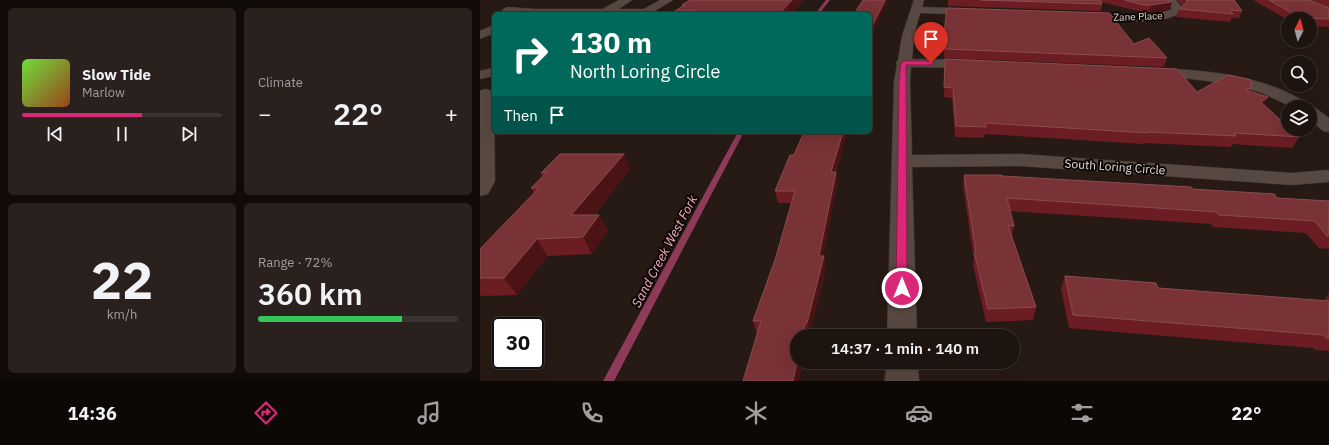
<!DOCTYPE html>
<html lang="en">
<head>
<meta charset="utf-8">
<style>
	:root { --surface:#1d1410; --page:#2a211e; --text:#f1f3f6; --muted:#a09e9f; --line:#3b3330; --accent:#db2777 }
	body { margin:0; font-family:"IBM Plex Sans",sans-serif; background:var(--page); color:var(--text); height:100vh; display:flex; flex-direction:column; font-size:15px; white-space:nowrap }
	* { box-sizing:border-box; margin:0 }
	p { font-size:13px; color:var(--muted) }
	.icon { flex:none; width:22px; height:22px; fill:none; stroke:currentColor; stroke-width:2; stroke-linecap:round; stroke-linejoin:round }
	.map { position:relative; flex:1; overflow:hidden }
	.panel { display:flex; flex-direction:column; gap:8px; padding:8px; background:#100b09; width:480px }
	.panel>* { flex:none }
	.hud { position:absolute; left:12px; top:12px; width:380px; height:122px; border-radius:6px; box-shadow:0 4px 16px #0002,0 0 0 1px var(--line); background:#00695c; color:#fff; overflow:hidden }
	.needle { width:26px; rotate:6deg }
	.fabs { position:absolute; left:801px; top:12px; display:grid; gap:8px }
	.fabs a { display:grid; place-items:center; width:36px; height:36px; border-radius:50%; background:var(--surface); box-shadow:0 4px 16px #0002,0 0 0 1px var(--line); font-size:20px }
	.speed { position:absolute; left:12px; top:317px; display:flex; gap:8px; font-size:20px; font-weight:700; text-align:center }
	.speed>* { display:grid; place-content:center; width:52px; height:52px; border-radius:50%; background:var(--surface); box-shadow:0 4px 16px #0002,0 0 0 1px var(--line); line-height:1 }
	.speed .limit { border:2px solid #111; border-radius:6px; background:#fff; color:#111 }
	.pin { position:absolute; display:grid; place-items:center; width:34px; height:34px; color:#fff; margin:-41px -17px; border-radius:50% 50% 50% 0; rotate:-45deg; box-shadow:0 0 4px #0007 }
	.pin .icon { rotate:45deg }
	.me { position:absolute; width:44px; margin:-22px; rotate:0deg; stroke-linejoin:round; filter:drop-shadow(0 0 3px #0008) }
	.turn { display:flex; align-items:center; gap:14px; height:84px; padding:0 12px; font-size:18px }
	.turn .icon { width:52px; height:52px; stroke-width:2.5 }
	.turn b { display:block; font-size:28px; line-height:34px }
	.then { display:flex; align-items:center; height:38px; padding:0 12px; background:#0003; gap:8px; font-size:15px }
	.big { font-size:30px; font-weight:600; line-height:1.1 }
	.panel .tile { flex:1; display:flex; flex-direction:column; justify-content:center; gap:6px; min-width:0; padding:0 14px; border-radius:6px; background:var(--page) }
	.panel .dial { align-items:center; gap:0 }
	.dial b { font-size:52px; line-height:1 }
	.song { display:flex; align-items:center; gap:12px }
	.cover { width:48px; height:48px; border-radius:6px; background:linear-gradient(135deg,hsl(100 70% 55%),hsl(20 70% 35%)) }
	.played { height:4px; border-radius:2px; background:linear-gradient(90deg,var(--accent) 60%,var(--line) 60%) }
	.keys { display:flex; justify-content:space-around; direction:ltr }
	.heat { display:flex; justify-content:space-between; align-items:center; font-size:22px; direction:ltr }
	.charge { height:6px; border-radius:3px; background:linear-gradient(90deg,#34c759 72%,var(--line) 0) }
	.panel .tiles { flex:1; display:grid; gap:8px; grid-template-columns:repeat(2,1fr) }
	.trip { position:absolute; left:310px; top:329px; width:230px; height:40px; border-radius:20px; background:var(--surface); box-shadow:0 4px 16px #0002,0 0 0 1px var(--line); font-weight:600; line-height:40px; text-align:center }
	.dock { display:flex; height:64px; justify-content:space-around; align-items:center; background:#0c0806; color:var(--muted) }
	.dock .icon { width:28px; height:28px }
	.dock .current { color:var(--accent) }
	.dock b { font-size:18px; color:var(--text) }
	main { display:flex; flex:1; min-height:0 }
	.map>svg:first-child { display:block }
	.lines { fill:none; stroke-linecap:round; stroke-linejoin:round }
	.stream { fill:#8d3b58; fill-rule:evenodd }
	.minor-casing { stroke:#3e3431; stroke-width:1 }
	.minor { fill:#574841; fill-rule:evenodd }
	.wall { fill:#6c1d23 }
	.shaded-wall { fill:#4b1315 }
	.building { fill:#793236; stroke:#894c4f }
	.route { fill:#db2777; stroke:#8e194d }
	.labels { text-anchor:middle; stroke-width:4; stroke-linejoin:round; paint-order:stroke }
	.far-street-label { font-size:10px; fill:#e3dad6; stroke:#0c0705 }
	.street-label { font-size:12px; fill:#e3dad6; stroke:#0c0705 }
	.water-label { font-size:13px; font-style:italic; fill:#f9b1c5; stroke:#0c0705 }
</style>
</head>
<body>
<main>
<section class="panel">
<div class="tiles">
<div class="tile">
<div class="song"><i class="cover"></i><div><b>Slow Tide</b><p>Marlow</p></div></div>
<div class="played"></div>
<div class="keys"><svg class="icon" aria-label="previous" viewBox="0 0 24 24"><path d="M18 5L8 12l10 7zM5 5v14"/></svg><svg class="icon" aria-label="pause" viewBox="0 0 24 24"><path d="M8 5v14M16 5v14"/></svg><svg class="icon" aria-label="next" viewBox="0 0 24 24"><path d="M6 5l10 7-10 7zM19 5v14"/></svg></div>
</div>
<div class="tile"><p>Climate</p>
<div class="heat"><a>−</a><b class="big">22°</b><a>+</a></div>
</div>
<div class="tile dial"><b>22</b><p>km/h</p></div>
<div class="tile"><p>Range · 72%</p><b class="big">360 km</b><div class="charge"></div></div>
</div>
</section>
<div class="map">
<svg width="849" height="381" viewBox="0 0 849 381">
	<rect width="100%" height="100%" fill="#271a15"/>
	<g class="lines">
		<g class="stream">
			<path d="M 346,0 L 350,0 L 339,14 L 335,14 Z"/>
			<path d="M 258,132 L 264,132 L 134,381 L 123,381 Z"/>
		</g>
		<g class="minor-casing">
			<g id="minor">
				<path d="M 139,0 L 152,0 L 139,9 L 164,9 L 180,0 L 193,0 L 170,14 L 37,14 L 23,12 L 22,10 L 27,7 L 55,9 L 122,9 Z"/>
				<path d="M 434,0 L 444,0 L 442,7 L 496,9 L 502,12 L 496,15 L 440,13 L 434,36 L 432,59 L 494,60 L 499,61 L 501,64 L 499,67 L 494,68 L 431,67 L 430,81 L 432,155 L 540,154 L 812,173 L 849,170 L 849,182 L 812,185 L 540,166 L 432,167 L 437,336 L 407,336 L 414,81 L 417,65 L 416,63 L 418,60 L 422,36 Z"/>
				<path d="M 685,0 L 696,0 L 703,9 C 693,28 623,20 603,19 L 599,18 L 597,16 L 599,14 L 603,13 C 632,14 665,20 692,9 Z"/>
				<path d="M 14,25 L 14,33 L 0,39 L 0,31 Z"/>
				<path d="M 14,68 L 14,76 L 0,79 L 0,71 Z"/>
				<path d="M 670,68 C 735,70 797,76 849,118 L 849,132 L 843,131 L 830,120 L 830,107 L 812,107 L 782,93 L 750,84 L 711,79 L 665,75 L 663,72 L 665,69 Z"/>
				<path d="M 6,89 L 12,91 L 14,94 L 15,181 L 8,194 L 0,196 L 0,91 Z"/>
				<path d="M 406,362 L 438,362 L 439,381 L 405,381 Z"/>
			</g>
		</g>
		<use href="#minor" class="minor"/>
	</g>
	<g class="wall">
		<path d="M 210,0 L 324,0 L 310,14 L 196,14 L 195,11 L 202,6 L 202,5 Z"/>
		<path d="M 468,0 L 691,0 L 692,1 L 690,9 L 688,10 L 669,12 L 662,12 L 621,2 L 622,4 L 621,11 L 468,6 Z"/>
		<path d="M 697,0 L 754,0 L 762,11 L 759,18 L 752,18 L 750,22 L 696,17 L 699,9 L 702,6 Z"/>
		<path d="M 773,0 L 830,0 L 847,7 L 833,0 L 849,0 L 849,27 L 830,26 L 830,19 L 808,19 L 808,20 Z"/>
		<path d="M 463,41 L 654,44 L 687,58 L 684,67 L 464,58 L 464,49 L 463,49 Z"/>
		<path d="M 465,59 L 717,92 L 769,91 L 819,137 L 812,148 L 752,144 L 751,147 L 664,143 L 664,144 L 505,134 L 504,138 L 475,137 L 472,98 L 464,97 Z"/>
		<path d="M 367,132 L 356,172 L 357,184 L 343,256 L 346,269 L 329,336 L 317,336 L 277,334 L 273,321 L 295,260 L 312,203 L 298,203 L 295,191 L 314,155 Z"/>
		<path d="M 150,169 L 114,215 L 119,215 L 128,231 L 112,254 L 67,256 L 37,295 L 0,296 L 0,249 L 54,193 L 51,188 L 63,177 L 61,173 Z"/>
		<path d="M 484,175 L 522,176 L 712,189 L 797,198 L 849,201 L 849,249 L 839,248 L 826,233 L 732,227 L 731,224 L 530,211 L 534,226 L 532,236 L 556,307 L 553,320 L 506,322 L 493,265 L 494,260 L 483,186 Z"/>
		<path d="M 585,276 L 678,288 L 847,301 L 845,299 L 849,294 L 849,351 L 835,350 L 833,348 L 589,328 L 581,289 Z"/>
	</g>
	<g class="shaded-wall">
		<path d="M 312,0 L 324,0 L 310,14 L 299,14 Z"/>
		<path d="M 405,0 L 408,0 L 390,39 L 390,30 Z"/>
		<path d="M 692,1 L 690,9 L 688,10 L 669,12 L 671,5 Z"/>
		<path d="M 788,97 L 783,107 L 781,102 Z"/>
		<path d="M 363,132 L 367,132 L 352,184 L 351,172 Z"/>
		<path d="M 144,154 L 150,169 L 100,232 L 91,215 Z"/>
		<path d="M 356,172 L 357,184 L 341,269 L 339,256 Z"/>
		<path d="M 119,215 L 128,231 L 112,254 L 103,237 Z"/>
		<path d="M 57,239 L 67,256 L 37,295 L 24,278 Z"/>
		<path d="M 344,256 L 346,269 L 329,336 L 327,323 Z"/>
		<path d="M 325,323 L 328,336 L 323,336 Z"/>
		<path d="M 317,362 L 323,362 L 319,381 L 313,381 Z"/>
	</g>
	<g class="building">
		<path d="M 210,0 L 312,0 L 299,14 L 211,14 L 215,11 L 195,11 L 205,5 L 202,5 Z"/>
		<path d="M 383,0 L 405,0 L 390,30 L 390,14 L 374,14 Z"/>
		<path d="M 501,0 L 620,0 L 622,4 Z"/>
		<path d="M 645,0 L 691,0 L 692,1 L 691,2 L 671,5 L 664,5 Z"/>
		<path d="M 706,0 L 754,0 L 762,11 L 750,10 L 753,14 L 699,9 L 707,2 Z"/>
		<path d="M 789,0 L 830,0 L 849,8 L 849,19 L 821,18 Z"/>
		<path d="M 467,8 L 629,13 L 654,44 L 669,38 L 687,58 L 465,49 L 465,41 L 463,41 Z"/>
		<path d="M 465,59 L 697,69 L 717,92 L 748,75 L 771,80 L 771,88 L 766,90 L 788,97 L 781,102 L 808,127 L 808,129 L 810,129 L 819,137 L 754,133 L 756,136 L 667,132 L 668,133 L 505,123 L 506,127 L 476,126 L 473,88 L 464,87 Z"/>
		<path d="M 324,132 L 363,132 L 351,172 L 356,172 L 339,256 L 344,256 L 327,323 L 325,323 L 323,336 L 317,336 L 317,362 L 313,381 L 263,381 L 281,321 L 273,321 L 295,260 L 315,191 L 295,191 L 310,155 L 314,155 Z"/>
		<path d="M 80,154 L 144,154 L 91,215 L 119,215 L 103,237 L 57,239 L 24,278 L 0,278 L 0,249 L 59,188 L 51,188 L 67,172 L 61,173 Z"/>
		<path d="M 484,175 L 521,175 L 522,176 L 711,187 L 712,189 L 794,194 L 797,198 L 849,201 L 849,236 L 847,236 L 835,221 L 739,215 L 737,212 L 527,198 L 534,226 L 528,226 L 556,307 L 508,309 L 494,252 L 496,252 Z"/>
		<path d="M 585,276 L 676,283 L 678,288 L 849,301 L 849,338 L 846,338 L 844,335 L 593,315 Z"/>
	</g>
	<path class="route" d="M 424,61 L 451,61 L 454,63 L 451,65 L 426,65 L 427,288 L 426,292 L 422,293 L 418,292 L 416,288 L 419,81 L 421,63 Z"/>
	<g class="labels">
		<g class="far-street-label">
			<text transform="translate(658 16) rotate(-2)" y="4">Zane Place</text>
		</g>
		<g class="street-label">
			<text transform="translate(635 167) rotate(4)" y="4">South Loring Circle</text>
		</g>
		<g class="water-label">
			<text transform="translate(184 251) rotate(-62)" y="5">Sand Creek West Fork</text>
		</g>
	</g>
</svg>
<div class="fabs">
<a><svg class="needle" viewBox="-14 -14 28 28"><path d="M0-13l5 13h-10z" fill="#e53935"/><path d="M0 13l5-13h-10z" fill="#a09e9f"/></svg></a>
<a><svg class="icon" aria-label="search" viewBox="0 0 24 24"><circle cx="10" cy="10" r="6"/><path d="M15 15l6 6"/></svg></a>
<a><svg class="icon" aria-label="layers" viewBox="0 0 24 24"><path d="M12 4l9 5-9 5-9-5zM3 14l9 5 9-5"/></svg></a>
</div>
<div class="speed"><div class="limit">30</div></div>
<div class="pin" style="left:451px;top:63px;background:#d93025"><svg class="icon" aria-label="arrive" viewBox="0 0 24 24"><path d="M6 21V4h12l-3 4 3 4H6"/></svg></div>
<svg class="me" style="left:422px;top:288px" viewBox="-20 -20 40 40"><circle r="17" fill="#db2777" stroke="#fff" stroke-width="3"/><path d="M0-11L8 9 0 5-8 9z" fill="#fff"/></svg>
<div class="trip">14:37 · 1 min · 140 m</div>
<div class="hud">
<div class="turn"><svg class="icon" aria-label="right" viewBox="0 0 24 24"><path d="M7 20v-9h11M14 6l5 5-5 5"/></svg><div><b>130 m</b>North Loring Circle</div></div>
<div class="then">Then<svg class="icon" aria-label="arrive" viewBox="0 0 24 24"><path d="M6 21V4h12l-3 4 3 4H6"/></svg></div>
</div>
</div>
</main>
<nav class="dock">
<b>14:36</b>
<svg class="icon current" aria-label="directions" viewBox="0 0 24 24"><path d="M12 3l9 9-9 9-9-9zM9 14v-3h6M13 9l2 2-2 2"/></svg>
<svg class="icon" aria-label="music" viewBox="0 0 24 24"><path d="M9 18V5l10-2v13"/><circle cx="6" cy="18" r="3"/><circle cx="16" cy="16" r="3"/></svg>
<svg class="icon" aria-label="phone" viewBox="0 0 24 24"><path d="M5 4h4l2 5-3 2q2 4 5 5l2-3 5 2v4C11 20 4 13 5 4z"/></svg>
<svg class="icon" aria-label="climate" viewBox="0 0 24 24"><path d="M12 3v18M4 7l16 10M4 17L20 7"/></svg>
<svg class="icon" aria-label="car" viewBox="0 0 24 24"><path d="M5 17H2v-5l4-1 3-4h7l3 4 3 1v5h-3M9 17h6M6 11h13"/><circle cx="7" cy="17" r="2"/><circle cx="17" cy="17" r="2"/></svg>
<svg class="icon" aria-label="filters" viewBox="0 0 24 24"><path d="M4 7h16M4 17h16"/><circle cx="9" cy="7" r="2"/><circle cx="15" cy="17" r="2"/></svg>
<b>22°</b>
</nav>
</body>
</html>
